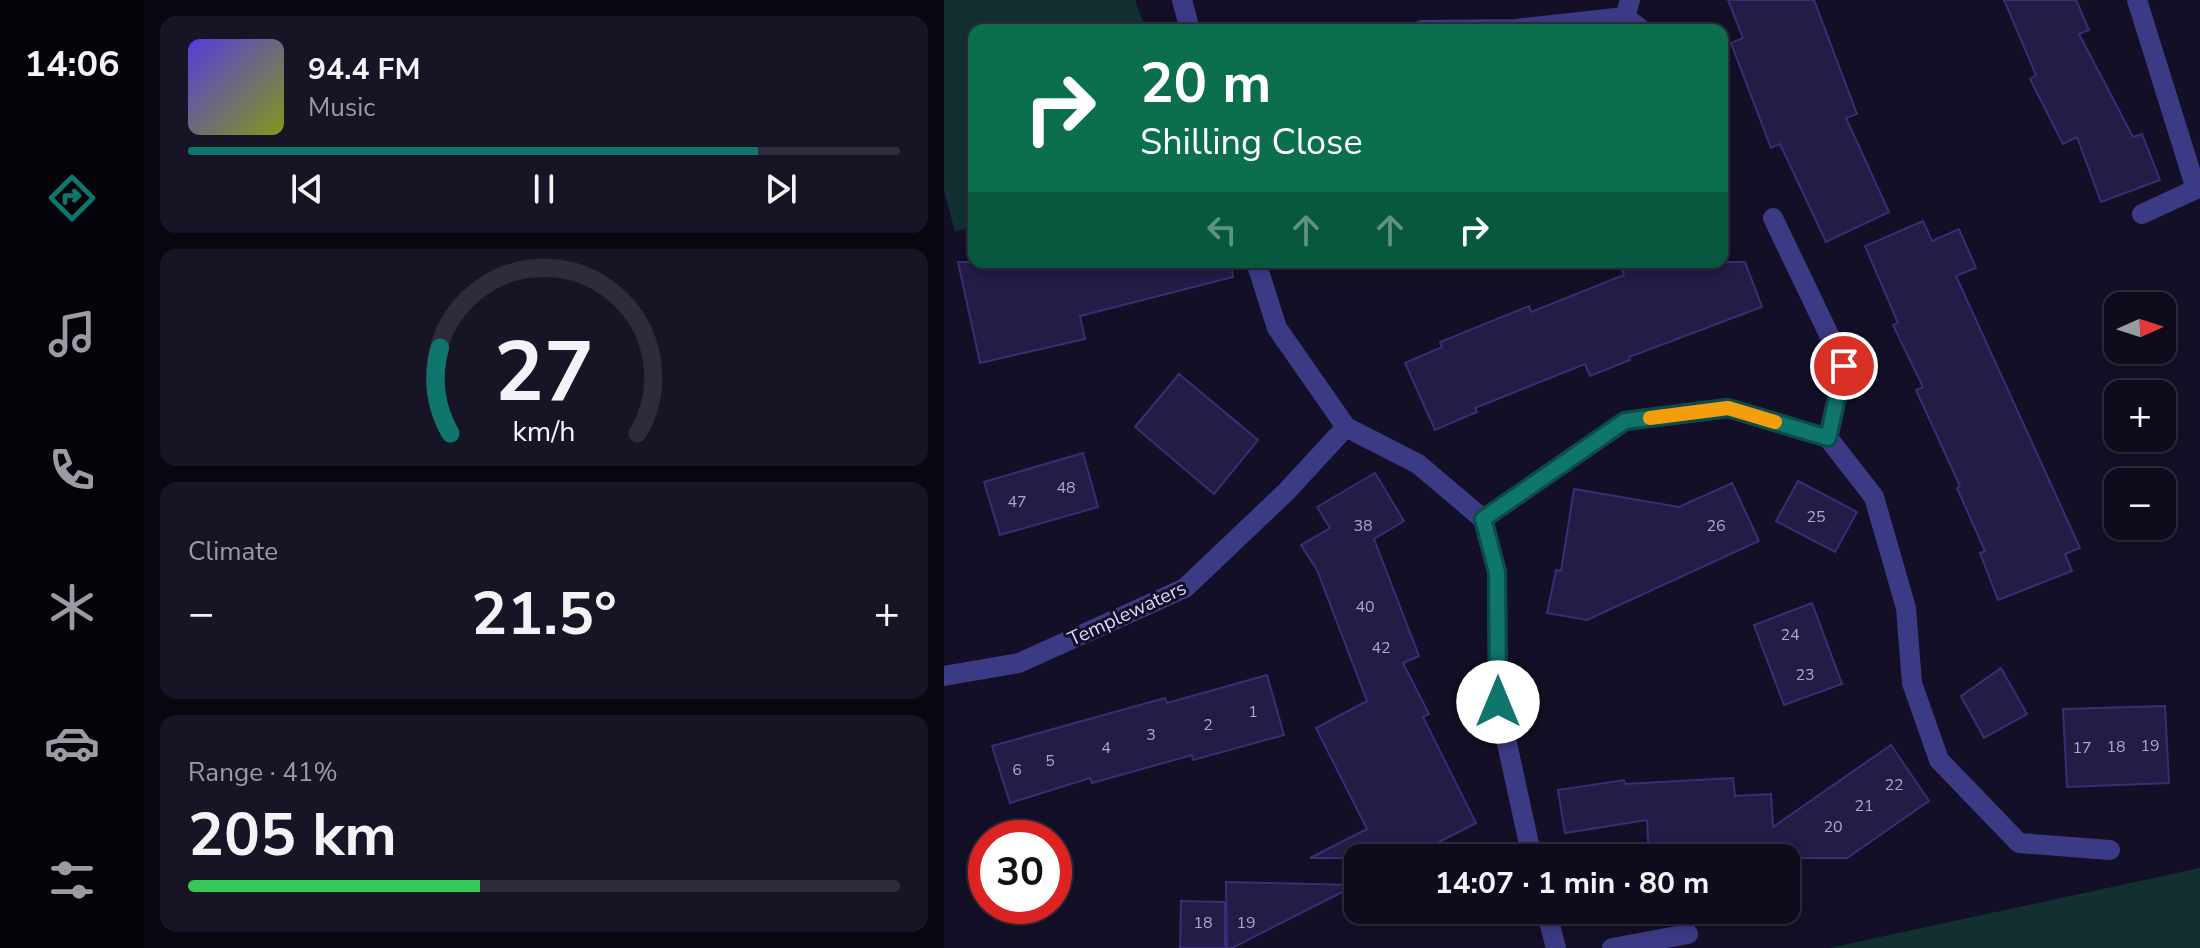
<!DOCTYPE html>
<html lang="en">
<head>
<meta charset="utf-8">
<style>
	:root { --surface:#0e0b1c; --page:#171425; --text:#f1f3f6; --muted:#9b9ba3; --line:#2e2b3b; --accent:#0f766e }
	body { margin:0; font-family:"Nunito Sans",sans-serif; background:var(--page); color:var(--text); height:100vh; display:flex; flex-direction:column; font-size:30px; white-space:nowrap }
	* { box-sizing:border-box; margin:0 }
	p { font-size:26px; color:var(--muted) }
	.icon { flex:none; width:44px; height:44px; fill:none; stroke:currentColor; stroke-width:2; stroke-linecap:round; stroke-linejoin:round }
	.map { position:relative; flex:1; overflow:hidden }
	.sheet { display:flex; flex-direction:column; gap:16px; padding:16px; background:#08060f; width:800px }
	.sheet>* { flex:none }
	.guide { position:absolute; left:24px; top:24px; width:760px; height:244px; border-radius:16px; box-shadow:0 4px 12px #0003,0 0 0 2px var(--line); background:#0b6e4f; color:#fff; overflow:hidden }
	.needle { width:52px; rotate:87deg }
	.fabs { position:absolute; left:1160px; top:292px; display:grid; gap:16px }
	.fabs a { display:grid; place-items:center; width:72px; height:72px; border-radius:16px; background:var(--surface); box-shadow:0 4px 12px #0003,0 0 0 2px var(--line); font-size:40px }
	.speed { position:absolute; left:24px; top:820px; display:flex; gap:16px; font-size:40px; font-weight:700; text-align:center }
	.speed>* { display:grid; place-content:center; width:104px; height:104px; border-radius:50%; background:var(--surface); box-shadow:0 4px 12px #0003,0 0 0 2px var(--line); line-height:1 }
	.speed .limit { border:12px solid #d22; background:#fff; color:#111 }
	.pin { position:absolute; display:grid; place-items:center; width:68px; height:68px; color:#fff; margin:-34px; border:4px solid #fff; border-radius:50%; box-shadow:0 2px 8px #0007 }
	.me { position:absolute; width:88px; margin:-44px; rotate:0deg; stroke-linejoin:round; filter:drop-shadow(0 0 6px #0008) }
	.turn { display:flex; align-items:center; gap:28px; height:168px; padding:0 40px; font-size:36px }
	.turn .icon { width:104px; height:104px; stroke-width:2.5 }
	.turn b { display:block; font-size:56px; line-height:68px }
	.lanes { display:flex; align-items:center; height:76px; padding:0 40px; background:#0003; justify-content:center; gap:40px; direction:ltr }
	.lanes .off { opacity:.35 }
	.big { font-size:60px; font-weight:700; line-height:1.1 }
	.sheet .tile { flex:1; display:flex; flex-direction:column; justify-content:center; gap:12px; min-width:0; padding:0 28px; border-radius:16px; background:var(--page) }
	.sheet .dial { align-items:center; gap:0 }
	.dial svg { height:208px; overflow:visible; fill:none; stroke:var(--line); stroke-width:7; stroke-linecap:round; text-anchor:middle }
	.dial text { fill:var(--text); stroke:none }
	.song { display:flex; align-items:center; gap:24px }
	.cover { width:96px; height:96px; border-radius:12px; background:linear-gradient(135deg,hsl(250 70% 55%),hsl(70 70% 35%)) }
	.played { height:8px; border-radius:4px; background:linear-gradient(90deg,var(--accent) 80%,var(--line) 80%) }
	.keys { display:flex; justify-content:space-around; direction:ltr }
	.heat { display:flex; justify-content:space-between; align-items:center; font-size:44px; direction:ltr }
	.charge { height:12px; border-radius:6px; background:linear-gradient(90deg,#34c759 41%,var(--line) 0) }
	.trip { position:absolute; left:400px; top:844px; width:456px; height:80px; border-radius:16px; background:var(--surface); box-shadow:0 4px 12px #0003,0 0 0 2px var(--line); font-weight:700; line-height:80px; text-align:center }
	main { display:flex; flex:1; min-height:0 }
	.tabs { display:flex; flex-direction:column; width:144px; justify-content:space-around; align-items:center; background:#06040b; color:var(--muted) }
	.tabs .icon { width:56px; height:56px }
	.tabs .active { color:var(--accent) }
	.tabs b { font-size:36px; color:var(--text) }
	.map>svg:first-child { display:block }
	.green { fill:#12302f }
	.building { fill:#241b47; stroke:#3b2d73; stroke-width:2 }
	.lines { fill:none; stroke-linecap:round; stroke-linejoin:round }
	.minor { stroke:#3d3a85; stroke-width:20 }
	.route-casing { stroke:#0a4d48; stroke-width:20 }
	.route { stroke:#0f766e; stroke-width:14 }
	.slow { stroke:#f59e0b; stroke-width:14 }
	.labels { text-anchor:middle; stroke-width:6; stroke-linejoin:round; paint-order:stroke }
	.number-label { font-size:16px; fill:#aca6d1 }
	.street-label { font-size:20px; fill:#d9d4ff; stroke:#130f26 }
</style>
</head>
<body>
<main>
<nav class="tabs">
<b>14:06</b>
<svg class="icon active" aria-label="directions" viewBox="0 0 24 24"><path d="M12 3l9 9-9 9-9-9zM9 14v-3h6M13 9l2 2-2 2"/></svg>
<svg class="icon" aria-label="music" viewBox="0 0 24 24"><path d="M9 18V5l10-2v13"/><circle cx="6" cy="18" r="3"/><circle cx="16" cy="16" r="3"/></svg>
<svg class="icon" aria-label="phone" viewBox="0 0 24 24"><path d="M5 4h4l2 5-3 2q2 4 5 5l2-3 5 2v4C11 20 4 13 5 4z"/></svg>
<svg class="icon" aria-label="climate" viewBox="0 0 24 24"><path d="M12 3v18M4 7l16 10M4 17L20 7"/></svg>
<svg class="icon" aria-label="car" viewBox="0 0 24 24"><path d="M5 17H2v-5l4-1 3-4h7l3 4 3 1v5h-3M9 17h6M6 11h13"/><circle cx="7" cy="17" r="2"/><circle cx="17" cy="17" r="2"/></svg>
<svg class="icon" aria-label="filters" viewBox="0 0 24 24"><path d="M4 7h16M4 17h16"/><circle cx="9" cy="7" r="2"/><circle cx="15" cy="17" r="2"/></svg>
</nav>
<section class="sheet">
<div class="tile">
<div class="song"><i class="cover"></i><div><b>94.4 FM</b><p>Music</p></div></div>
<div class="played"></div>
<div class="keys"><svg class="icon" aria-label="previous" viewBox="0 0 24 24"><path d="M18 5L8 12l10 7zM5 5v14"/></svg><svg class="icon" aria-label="pause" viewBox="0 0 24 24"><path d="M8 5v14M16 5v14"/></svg><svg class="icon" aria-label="next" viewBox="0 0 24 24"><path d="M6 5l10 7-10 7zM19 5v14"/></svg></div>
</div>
<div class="tile dial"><svg viewBox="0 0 100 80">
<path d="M14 69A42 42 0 1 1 86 69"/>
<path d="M14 69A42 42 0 0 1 10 36" stroke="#0f766e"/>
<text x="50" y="56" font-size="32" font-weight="700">27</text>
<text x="50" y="72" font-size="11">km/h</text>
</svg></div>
<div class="tile"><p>Climate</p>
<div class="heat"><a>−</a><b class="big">21.5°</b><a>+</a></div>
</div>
<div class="tile"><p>Range · 41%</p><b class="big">205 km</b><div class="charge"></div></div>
</section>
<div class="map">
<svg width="1256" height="948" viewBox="0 0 1256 948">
	<rect width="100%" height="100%" fill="#130f26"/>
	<g class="green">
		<path d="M 0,0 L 191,0 L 202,30 L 30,30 L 30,226 L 11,232 L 0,190 Z"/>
		<path d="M 1256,868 L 1256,948 L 885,948 Z"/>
	</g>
	<g class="building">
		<path d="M 784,0 L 870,0 L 913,114 L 902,118 L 945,212 L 882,242 L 836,144 L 827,148 L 787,43 L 799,38 Z"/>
		<path d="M 1060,0 L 1132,0 L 1145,30 L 1135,34 L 1189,137 L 1198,134 L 1216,180 L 1157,202 L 1133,137 L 1119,144 L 1086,79 L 1092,75 Z"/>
		<path d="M 979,221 L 988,241 L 1015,229 L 1032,268 L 1012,276 L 1136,548 L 1121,554 L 1128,571 L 1054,600 L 1036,553 L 1041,551 L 1013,488 L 1016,486 L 972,390 L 979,387 L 949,325 L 954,323 L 921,246 Z"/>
		<path d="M 14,262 L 287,262 L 289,277 L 136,316 L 141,339 L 36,363 Z"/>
		<path d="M 675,262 L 801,262 L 818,307 L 685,357 L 686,360 L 646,376 L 641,364 L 531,408 L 533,412 L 491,430 L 461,363 L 498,347 L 496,342 L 585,306 L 587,312 L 680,275 Z"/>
		<path d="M 235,374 L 314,440 L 270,494 L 191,427 Z"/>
		<path d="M 139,453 L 154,507 L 56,535 L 40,482 Z"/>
		<path d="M 431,473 L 460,521 L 430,539 L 475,656 L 459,663 L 485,714 L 479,717 L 532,823 L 464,858 L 366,858 L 423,829 L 372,728 L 423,701 L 373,570 L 357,545 L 386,528 L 373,507 Z"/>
		<path d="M 854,481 L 913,512 L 891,552 L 832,521 Z"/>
		<path d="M 788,483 L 815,541 L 643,620 L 603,613 L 612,570 L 617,571 L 630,489 L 735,507 Z"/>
		<path d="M 868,603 L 898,684 L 840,705 L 810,625 Z"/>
		<path d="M 1057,668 L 1083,714 L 1040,738 L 1017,696 Z"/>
		<path d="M 323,675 L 340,735 L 249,760 L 248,755 L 148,783 L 146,778 L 66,803 L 48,746 L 221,698 L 223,703 Z"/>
		<path d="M 1221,706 L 1225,783 L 1123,787 L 1119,709 Z"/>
		<path d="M 947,745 L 985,801 L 903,858 L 705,858 L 703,820 L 621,833 L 614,790 L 680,780 L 681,784 L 789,778 L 791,796 L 827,794 L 829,827 Z"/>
		<path d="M 282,882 L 324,883 L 412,885 L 288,948 L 283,948 Z"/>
		<path d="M 237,901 L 281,902 L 281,948 L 236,948 Z"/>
	</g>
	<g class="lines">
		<g class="minor">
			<path d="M 238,0 L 246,30"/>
			<path d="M 1193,0 L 1252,189 L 1198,214"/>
			<path d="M 681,17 L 698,30"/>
			<path d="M 478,30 L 571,29 L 681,17 L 686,0"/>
			<path d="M 829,218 L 900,366 L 884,438"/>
			<path d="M 312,262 L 333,328 L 402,427 L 474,464 L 539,519 L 553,572 L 554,702 L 588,858"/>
			<path d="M 539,519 L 681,421 L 784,408 L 884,438 L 930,497 L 962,608 L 968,683 L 995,760 L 1075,843 L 1166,850"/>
			<path d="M 0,676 L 75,663 L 241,588 L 342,492 L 402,427"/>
			<path d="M 602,910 L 612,948"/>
			<path d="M 668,948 L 744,934"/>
		</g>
	</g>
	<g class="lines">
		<g class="route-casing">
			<path id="route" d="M 554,702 L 553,572 L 539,519 L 681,421 L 784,408 L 884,438 L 900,366"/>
		</g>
		<use href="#route" class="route"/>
		<path class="slow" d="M 706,418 L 784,408 L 831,422"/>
	</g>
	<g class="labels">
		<g class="number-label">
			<text x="122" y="493">48</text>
			<text x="73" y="507">47</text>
			<text x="872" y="522">25</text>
			<text x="419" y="531">38</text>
			<text x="772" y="531">26</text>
			<text x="421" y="612">40</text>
			<text x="846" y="640">24</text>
			<text x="437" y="653">42</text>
			<text x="861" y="680">23</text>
			<text x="309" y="717">1</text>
			<text x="264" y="730">2</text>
			<text x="207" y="740">3</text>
			<text x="1206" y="751">19</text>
			<text x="1172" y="752">18</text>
			<text x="162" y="753">4</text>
			<text x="1138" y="753">17</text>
			<text x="106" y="766">5</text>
			<text x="73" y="775">6</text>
			<text x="950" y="790">22</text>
			<text x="920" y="811">21</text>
			<text x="889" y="832">20</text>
			<text x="259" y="928">18</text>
			<text x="302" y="928">19</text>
		</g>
		<g class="street-label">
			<text transform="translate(183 613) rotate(-25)" y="7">Templewaters</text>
		</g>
	</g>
</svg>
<div class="fabs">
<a><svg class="needle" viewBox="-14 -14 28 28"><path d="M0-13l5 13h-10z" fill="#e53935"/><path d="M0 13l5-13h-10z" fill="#9b9ba3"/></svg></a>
<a>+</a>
<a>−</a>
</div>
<div class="speed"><div class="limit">30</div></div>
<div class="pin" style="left:900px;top:366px;background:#d93025"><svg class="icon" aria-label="arrive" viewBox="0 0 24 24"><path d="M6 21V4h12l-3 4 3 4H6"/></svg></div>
<svg class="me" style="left:554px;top:702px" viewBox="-20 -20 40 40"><circle r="19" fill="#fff"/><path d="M0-13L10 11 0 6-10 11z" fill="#0f766e"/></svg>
<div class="trip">14:07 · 1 min · 80 m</div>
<div class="guide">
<div class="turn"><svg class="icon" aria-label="right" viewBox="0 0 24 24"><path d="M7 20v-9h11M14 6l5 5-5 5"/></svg><div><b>20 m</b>Shilling Close</div></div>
<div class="lanes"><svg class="icon off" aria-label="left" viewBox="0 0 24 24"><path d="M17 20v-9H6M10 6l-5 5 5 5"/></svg><svg class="icon off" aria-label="ahead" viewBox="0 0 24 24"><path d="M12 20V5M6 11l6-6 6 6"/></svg><svg class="icon off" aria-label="ahead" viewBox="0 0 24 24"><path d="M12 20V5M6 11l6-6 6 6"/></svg><svg class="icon" aria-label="right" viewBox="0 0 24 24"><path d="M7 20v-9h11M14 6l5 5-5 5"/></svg></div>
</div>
</div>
</main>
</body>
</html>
